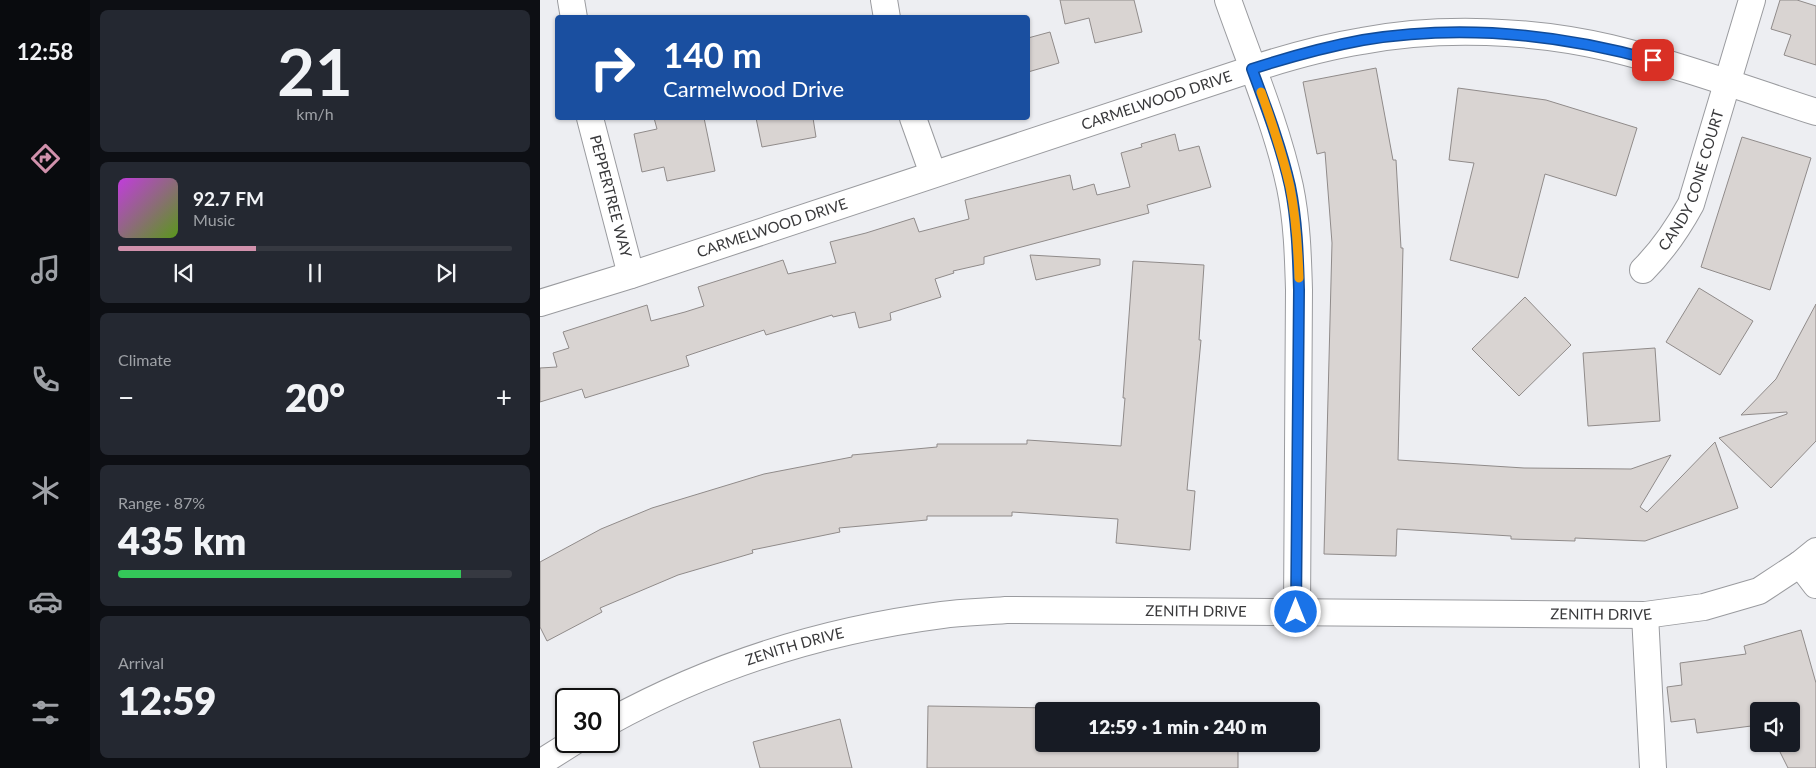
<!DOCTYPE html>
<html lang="en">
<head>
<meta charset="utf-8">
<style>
	:root { --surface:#171b24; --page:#242831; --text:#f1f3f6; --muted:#9ea1a6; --line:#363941; --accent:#d191ac }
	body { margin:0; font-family:Lato,sans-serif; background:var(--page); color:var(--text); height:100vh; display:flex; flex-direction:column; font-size:19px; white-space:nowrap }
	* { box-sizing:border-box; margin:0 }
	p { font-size:16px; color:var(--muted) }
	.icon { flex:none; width:28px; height:28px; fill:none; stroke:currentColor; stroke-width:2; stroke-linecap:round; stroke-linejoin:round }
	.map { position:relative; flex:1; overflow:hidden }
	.drawer { display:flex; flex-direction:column; gap:10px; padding:10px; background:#0d0f14; width:450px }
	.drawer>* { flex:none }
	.guide { position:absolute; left:15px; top:15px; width:475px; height:105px; border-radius:5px; box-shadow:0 1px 4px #0004; background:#1a4fa0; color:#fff; overflow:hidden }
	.buttons { position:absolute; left:1210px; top:702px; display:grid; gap:10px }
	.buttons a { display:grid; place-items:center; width:50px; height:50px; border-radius:5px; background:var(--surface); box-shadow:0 1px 4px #0004; font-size:25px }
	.speed { position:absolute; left:15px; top:688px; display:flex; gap:10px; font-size:25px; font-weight:700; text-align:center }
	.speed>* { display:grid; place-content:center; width:65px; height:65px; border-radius:50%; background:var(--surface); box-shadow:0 1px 4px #0004; line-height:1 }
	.speed .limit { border:2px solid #111; border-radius:8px; background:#fff; color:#111 }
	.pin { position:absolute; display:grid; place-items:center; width:42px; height:42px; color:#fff; margin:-21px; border-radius:10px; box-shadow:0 2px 8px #0006 }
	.me { position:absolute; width:55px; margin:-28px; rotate:0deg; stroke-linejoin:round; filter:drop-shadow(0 0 4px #0008) }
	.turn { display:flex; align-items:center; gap:18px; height:105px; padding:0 25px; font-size:22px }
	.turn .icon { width:65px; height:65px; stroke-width:2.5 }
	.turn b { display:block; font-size:35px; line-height:42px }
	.big { font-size:38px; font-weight:800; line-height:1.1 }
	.drawer .widget { flex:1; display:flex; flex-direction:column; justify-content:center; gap:8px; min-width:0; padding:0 18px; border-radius:8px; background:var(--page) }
	.drawer .dial { align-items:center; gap:0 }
	.dial b { font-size:65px; line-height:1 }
	.song { display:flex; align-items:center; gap:15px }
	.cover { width:60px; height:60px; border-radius:8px; background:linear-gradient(135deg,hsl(290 70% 55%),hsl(90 70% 35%)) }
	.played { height:5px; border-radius:2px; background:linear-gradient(90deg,var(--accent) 35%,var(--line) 35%) }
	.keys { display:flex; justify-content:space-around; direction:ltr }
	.heat { display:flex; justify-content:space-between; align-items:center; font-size:28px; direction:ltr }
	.charge { height:8px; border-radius:4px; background:linear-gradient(90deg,#34c759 87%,var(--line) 0) }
	.trip { position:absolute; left:495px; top:702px; width:285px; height:50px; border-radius:5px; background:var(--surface); box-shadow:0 1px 4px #0004; font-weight:800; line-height:50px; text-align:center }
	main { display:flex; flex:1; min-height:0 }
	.menu { display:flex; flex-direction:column; width:90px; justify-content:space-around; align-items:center; background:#090b0e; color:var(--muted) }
	.menu .icon { width:35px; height:35px }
	.menu .on { color:var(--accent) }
	.menu b { font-size:22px; color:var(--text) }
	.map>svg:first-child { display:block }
	.building { fill:#d9d4d2; stroke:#908b8a }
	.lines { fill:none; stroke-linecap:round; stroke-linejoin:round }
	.minor-casing { stroke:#9a9b9f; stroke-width:28 }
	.minor { stroke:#fff; stroke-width:26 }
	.route-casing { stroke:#114b97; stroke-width:12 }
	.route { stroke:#1a73e8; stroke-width:9 }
	.slow { stroke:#f59e0b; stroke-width:9 }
	.labels { text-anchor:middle; stroke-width:4; stroke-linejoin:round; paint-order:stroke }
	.street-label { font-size:15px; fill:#39393b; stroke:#edeef2 }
</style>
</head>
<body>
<main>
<nav class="menu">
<b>12:58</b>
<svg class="icon on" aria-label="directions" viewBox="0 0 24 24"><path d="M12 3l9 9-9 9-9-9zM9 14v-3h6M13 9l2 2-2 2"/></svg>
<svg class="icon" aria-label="music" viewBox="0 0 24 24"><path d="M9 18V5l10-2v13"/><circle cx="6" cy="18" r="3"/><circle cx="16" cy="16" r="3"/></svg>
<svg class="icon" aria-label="phone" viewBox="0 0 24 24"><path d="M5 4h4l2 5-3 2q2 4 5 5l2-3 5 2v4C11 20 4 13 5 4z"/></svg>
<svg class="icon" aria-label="climate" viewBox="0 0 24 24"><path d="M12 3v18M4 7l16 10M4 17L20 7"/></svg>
<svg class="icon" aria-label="car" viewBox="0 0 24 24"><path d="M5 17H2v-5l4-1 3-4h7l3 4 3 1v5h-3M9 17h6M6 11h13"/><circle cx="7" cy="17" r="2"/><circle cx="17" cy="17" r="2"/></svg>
<svg class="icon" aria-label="filters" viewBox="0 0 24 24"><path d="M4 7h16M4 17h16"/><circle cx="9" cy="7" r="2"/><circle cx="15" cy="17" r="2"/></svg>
</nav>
<section class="drawer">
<div class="widget dial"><b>21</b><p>km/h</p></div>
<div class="widget">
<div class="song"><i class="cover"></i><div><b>92.7 FM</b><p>Music</p></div></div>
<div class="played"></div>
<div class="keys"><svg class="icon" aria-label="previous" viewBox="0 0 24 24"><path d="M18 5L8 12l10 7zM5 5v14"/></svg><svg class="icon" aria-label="pause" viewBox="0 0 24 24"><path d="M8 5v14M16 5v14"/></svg><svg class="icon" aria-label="next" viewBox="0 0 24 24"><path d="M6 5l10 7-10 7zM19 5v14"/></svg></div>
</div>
<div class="widget"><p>Climate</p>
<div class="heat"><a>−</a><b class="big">20°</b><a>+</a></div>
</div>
<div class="widget"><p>Range · 87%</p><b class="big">435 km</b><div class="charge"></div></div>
<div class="widget"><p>Arrival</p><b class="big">12:59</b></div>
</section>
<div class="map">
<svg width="1276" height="768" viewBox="0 0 1276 768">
	<rect width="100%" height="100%" fill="#edeef2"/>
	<g class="building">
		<path d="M 520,0 L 594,0 L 602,32 L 555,43 L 549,18 L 525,24 Z"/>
		<path d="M 1240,0 L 1257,0 L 1276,6 L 1276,65 L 1244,55 L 1251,35 L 1231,29 Z"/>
		<path d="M 510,32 L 519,63 L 488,72 L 488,38 Z"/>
		<path d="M 836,68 L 853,160 L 856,160 L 861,248 L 863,248 L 858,460 L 984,468 L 1091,469 L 1131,455 L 1100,507 L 1107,512 L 1175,442 L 1198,508 L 1105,541 L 1035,538 L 1035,541 L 971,539 L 971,536 L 857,529 L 856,556 L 784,554 L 792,243 L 785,152 L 777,154 L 763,82 Z"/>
		<path d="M 918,88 L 1006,100 L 1097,128 L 1076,196 L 1005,174 L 978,278 L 910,260 L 934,163 L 909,160 Z"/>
		<path d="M 114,118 L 164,118 L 175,171 L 127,181 L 124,167 L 102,172 L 94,134 L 117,129 Z"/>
		<path d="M 216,118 L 273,118 L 276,137 L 222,147 Z"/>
		<path d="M 635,134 L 639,151 L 659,146 L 671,187 L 607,205 L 609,213 L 444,257 L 444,264 L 413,271 L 414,273 L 395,279 L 401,297 L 350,313 L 351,320 L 319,328 L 315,312 L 293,317 L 292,315 L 226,335 L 224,330 L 146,356 L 149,366 L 45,398 L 42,389 L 0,402 L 0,368 L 17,367 L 13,353 L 29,348 L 23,332 L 107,305 L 111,321 L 145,312 L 164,306 L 158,287 L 243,260 L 248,274 L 296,263 L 290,242 L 326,233 L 374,218 L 379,232 L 429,219 L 425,200 L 530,175 L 533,190 L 554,184 L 557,195 L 590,187 L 581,153 L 602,147 L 601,144 Z"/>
		<path d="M 1202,137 L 1271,158 L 1230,290 L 1161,267 Z"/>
		<path d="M 490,255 L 560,259 L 560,265 L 496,280 Z"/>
		<path d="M 593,261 L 664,265 L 659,340 L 661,340 L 647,490 L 655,491 L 650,550 L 576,543 L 578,519 L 472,512 L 472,516 L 387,516 L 387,520 L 299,528 L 300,532 L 212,550 L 213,553 L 138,575 L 60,608 L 62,612 L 7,641 L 0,627 L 0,562 L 61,529 L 112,508 L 224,474 L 312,457 L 312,455 L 397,447 L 397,444 L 487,444 L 487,440 L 581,446 L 585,398 L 583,398 Z"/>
		<path d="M 1159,288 L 1213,321 L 1180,375 L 1126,342 Z"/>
		<path d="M 985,297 L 1031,345 L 979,396 L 932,349 Z"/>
		<path d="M 1276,304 L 1276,441 L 1231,488 L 1179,438 L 1247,414 L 1247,412 L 1201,415 L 1236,379 Z"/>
		<path d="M 1115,348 L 1120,421 L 1048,426 L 1043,353 Z"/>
		<path d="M 1261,630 L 1276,683 L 1276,768 L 1248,768 L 1236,744 L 1251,744 L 1251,711 L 1219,711 L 1219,725 L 1157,733 L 1155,719 L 1131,722 L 1127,687 L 1142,685 L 1140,663 L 1206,654 L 1204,646 Z"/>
		<path d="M 388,706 L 698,711 L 504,711 L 504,744 L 698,744 L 698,768 L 387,768 Z"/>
		<path d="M 300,719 L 312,768 L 220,768 L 213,742 Z"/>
	</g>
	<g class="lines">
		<g class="minor-casing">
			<g id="minor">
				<path d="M 31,0 L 34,18"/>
				<path d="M 344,0 L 347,18"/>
				<path d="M 688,0 C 709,60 737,126 750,187 C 757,221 758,255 759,290 L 757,612"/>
				<path id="s1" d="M 50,118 L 91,275"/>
				<path d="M 373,118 L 393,174"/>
				<path id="s2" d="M 1103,270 C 1122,251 1138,228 1151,204 L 1212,0"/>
				<path id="s3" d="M 0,303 L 91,275 L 712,69 C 749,57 785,47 822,41 C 901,26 993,30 1070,48 C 1140,65 1208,90 1276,112"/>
				<path d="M 1260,564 L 1276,585"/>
				<path d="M 1105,615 L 1113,768"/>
				<path id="s4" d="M 69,722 C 173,665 285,630 402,615 C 423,612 445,612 466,610 L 1105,615 L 1164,607 L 1219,591 L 1260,564 L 1276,551"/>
				<path d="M 0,763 L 35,741"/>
			</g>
		</g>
		<use href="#minor" class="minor"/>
	</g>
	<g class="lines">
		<g class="route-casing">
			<path id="route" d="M 756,612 L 759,290 C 758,255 757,220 750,186 C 741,146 726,107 712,69 C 749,57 785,47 823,40 C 920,24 1019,34 1113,60"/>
		</g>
		<use href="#route" class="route"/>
		<path class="slow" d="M 721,92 C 732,123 743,155 750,187 C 756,217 758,248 759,278"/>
	</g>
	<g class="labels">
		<g class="street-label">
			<text dy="5" stroke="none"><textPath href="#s3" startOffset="649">CARMELWOOD DRIVE</textPath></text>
			<text dy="5" stroke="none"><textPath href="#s2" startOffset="104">CANDY CONE COURT</textPath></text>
			<text dy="5" stroke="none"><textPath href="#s1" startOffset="81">PEPPERTREE WAY</textPath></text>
			<text dy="5" stroke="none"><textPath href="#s3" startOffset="244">CARMELWOOD DRIVE</textPath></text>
			<text dy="5" stroke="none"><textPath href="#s4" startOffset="606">ZENITH DRIVE</textPath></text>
			<text dy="5" stroke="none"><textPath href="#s4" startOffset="1011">ZENITH DRIVE</textPath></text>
			<text dy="5" stroke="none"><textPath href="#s4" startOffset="201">ZENITH DRIVE</textPath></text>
		</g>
	</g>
</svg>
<div class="buttons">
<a><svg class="icon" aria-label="sound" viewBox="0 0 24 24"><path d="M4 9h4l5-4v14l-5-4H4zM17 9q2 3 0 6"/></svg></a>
</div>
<div class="speed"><div class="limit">30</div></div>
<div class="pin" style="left:1113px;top:60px;background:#d93025"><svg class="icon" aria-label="arrive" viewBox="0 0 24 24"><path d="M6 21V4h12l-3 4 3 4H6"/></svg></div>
<svg class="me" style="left:756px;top:612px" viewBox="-20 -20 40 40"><circle r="17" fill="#1a73e8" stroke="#fff" stroke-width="3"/><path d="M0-11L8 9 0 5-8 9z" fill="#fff"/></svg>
<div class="trip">12:59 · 1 min · 240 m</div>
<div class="guide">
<div class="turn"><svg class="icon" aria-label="right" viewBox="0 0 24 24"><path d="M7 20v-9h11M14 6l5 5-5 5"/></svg><div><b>140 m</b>Carmelwood Drive</div></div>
</div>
</div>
</main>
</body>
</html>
